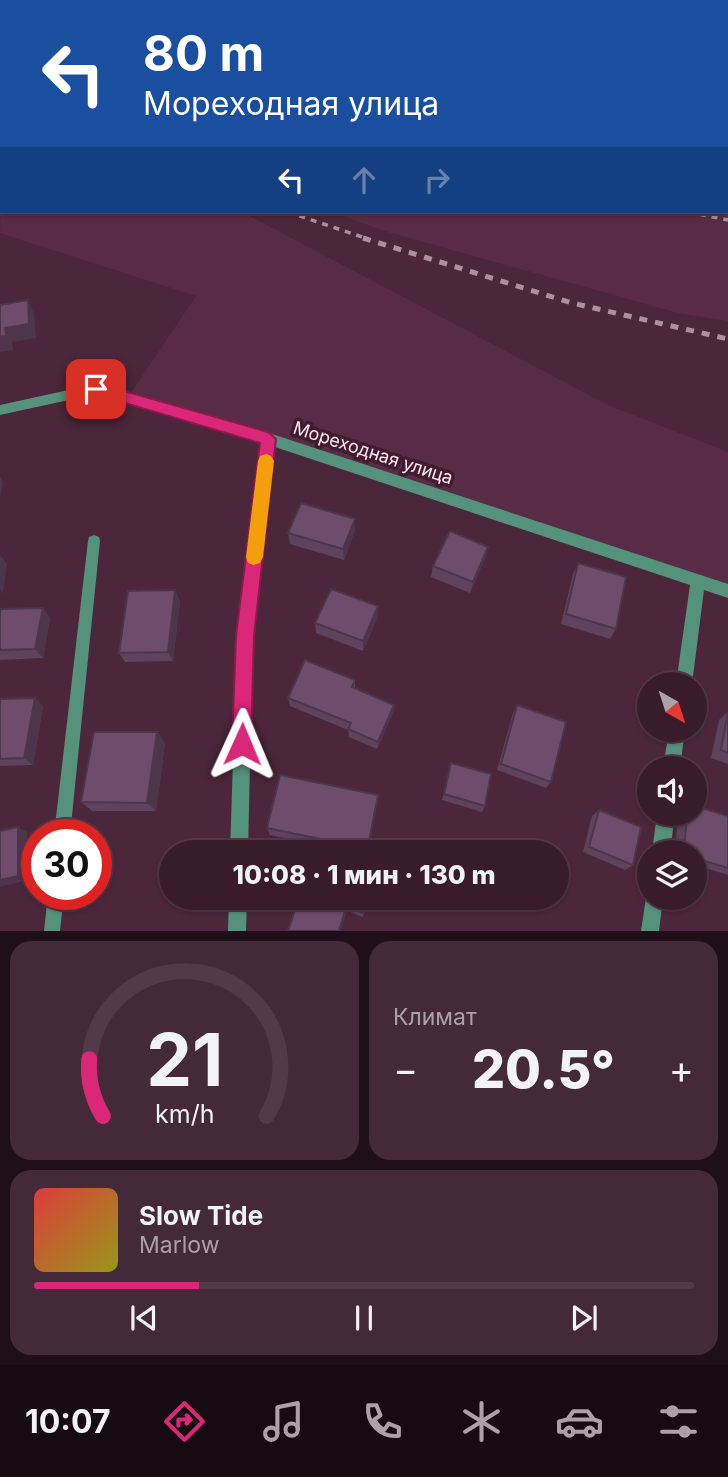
<!DOCTYPE html>
<html lang="ru">
<head>
<meta charset="utf-8">
<style>
	:root { --surface:#391c2c; --page:#442938; --text:#f1f3f6; --muted:#aba1a9; --line:#533a48; --accent:#db2777 }
	body { margin:0; font-family:Inter,sans-serif; background:var(--page); color:var(--text); height:100vh; display:flex; flex-direction:column; font-size:26px; white-space:nowrap }
	* { box-sizing:border-box; margin:0 }
	p { font-size:23px; color:var(--muted) }
	.icon { flex:none; width:38px; height:38px; fill:none; stroke:currentColor; stroke-width:2; stroke-linecap:round; stroke-linejoin:round }
	.map { position:relative; height:931px; overflow:hidden }
	.sheet { display:flex; flex-direction:column; gap:10px; padding:10px; background:#1f0f18; flex:1 }
	.sheet>* { flex:none }
	.banner { position:absolute; left:0px; top:0px; width:728px; height:214px; box-shadow:0 2px 5px #0004,0 0 0 2px var(--line); background:#1a4fa0; color:#fff; overflow:hidden }
	.needle { width:46px; rotate:141deg }
	.tools { position:absolute; left:637px; top:672px; display:grid; gap:14px }
	.tools a { display:grid; place-items:center; width:70px; height:70px; border-radius:50%; background:var(--surface); box-shadow:0 2px 5px #0004,0 0 0 2px var(--line); font-size:35px }
	.speed { position:absolute; left:21px; top:819px; display:flex; gap:14px; font-size:35px; font-weight:700; text-align:center }
	.speed>* { display:grid; place-content:center; width:91px; height:91px; border-radius:50%; background:var(--surface); box-shadow:0 2px 5px #0004,0 0 0 2px var(--line); line-height:1 }
	.speed .limit { border:10px solid #d22; background:#fff; color:#111 }
	.pin { position:absolute; display:grid; place-items:center; width:60px; height:60px; color:#fff; margin:-30px; border-radius:14px; box-shadow:0 4px 10px #0006 }
	.me { position:absolute; width:77px; margin:-38px; rotate:1deg; stroke-linejoin:round; filter:drop-shadow(0 0 5px #0008) }
	.turn { display:flex; align-items:center; gap:24px; height:147px; padding:0 28px; font-size:32px }
	.turn .icon { width:91px; height:91px; stroke-width:2.5 }
	.turn b { display:block; font-size:49px; line-height:60px }
	.lanes { display:flex; align-items:center; height:66px; padding:0 28px; background:#0003; justify-content:center; gap:35px; direction:ltr }
	.lanes .off { opacity:.35 }
	.big { font-size:52px; font-weight:800; line-height:1.1 }
	.sheet .tile { flex:1; display:flex; flex-direction:column; justify-content:center; gap:10px; min-width:0; padding:0 24px; border-radius:21px; background:var(--page) }
	.sheet .dial { align-items:center; gap:0 }
	.dial svg { height:182px; overflow:visible; fill:none; stroke:var(--line); stroke-width:7; stroke-linecap:round; text-anchor:middle }
	.dial text { fill:var(--text); stroke:none }
	.song { display:flex; align-items:center; gap:21px }
	.cover { width:84px; height:84px; border-radius:10px; background:linear-gradient(135deg,hsl(0 70% 55%),hsl(60 70% 35%)) }
	.played { height:7px; border-radius:4px; background:linear-gradient(90deg,var(--accent) 25%,var(--line) 25%) }
	.keys { display:flex; justify-content:space-around; direction:ltr }
	.heat { display:flex; justify-content:space-between; align-items:center; font-size:38px; direction:ltr }
	.sheet .tiles { flex:1; display:grid; gap:10px; grid-template-columns:1fr 1fr }
	.tile:last-child { grid-column:span 2 }
	.trip { position:absolute; left:159px; top:840px; width:410px; height:70px; border-radius:35px; background:var(--surface); box-shadow:0 2px 5px #0004,0 0 0 2px var(--line); font-weight:800; line-height:70px; text-align:center }
	.dock { display:flex; height:112px; justify-content:space-around; align-items:center; background:#170b12; color:var(--muted) }
	.dock .icon { width:49px; height:49px }
	.dock .on { color:var(--accent) }
	.dock b { font-size:32px; color:var(--text) }
	.map>svg:first-child { display:block }
	.built { fill:#582c45 }
	.green { fill:#6d320c }
	.lines { fill:none; stroke-linecap:round; stroke-linejoin:round }
	.lane { fill:#55927b; fill-rule:evenodd }
	.street { fill:#55927b; fill-rule:evenodd }
	.rail-far1 { stroke:#ae8f9e; stroke-width:3.5; stroke-dasharray:6 6; stroke-linecap:butt }
	.rail { stroke:#ae8f9e; stroke-width:5; stroke-dasharray:8 8; stroke-linecap:butt }
	.wall { fill:#5f425d }
	.shaded-wall { fill:#4d364c }
	.building { fill:#6e4d6c; stroke:#4d364c; stroke-width:2 }
	.route { fill:#db2777; stroke:#8e194d; stroke-width:2 }
	.slow { fill:#f59e0b }
	.labels { text-anchor:middle; stroke-width:7; stroke-linejoin:round; paint-order:stroke }
	.street-label { font-size:18px; fill:#ffe5f1; stroke:#411c30 }
</style>
</head>
<body>
<div class="map">
<svg width="728" height="931" viewBox="0 0 728 931">
	<rect width="100%" height="100%" fill="#4c263a"/>
	<g class="built">
		<path d="M 427,0 L 728,0 L 728,321 L 678,313 L 384,231 L 333,212 L 726,212 L 726,2 L 422,2 Z"/>
		<path d="M 2,142 L 2,212 L 242,212 L 608,405 L 728,452 L 728,590 L 130,394 L 196,296 L 0,233 Z"/>
	</g>
	<path class="green" d="M 0,0 L 413,0 L 2,2 L 2,42 Z"/>
	<g class="lines">
		<g class="lane">
			<path d="M 726,108 L 728,109 L 728,115 L 726,114 Z"/>
			<rect x="726" y="184" width="2" height="7"/>
			<path d="M 94,535 L 99,537 L 100,541 L 70,835 L 54,835 L 88,541 L 89,537 Z"/>
			<path d="M 48,894 L 64,894 L 60,931 L 44,931 Z"/>
		</g>
		<g class="street">
			<path d="M 96,384 L 269,433 L 728,584 L 728,598 L 704,590 L 692,684 L 676,684 L 690,585 L 275,447 L 253,636 L 248,852 L 230,852 L 237,636 L 262,443 L 96,394 L 0,415 L 0,405 Z"/>
			<path d="M 669,730 L 685,730 L 680,768 L 663,768 Z"/>
			<path d="M 657,814 L 675,814 L 670,852 L 652,852 Z"/>
			<path d="M 647,891 L 649,891 L 649,898 L 663,898 L 659,931 L 641,931 Z"/>
			<path d="M 229,898 L 247,898 L 246,931 L 228,931 Z"/>
		</g>
		<g class="rail-far1">
			<path d="M 288,212 L 368,239"/>
			<path d="M 688,212 L 728,220"/>
		</g>
		<path class="rail" d="M 363,238 L 572,303 L 728,339"/>
	</g>
	<g class="wall">
		<path d="M 520,0 L 550,0 L 549,2 L 525,2 Z"/>
		<path d="M 726,9 L 728,10 L 727,82 L 726,82 Z"/>
		<path d="M 355,530 L 344,560 L 290,544 L 288,533 Z"/>
		<path d="M 488,547 L 485,558 L 470,593 L 431,577 L 433,566 Z"/>
		<path d="M 578,563 L 616,629 L 610,639 L 561,624 L 573,574 Z"/>
		<path d="M 180,601 L 173,661 L 125,662 L 119,653 Z"/>
		<path d="M 378,606 L 378,616 L 363,651 L 316,633 L 315,623 Z"/>
		<path d="M 43,608 L 50,618 L 43,658 L 0,660 L 0,609 Z"/>
		<path d="M 355,680 L 355,688 L 394,705 L 393,713 L 377,749 L 349,737 L 348,730 L 290,706 L 288,698 Z"/>
		<path d="M 0,699 L 43,706 L 33,765 L 0,766 Z"/>
		<path d="M 517,705 L 551,782 L 546,788 L 497,770 L 513,713 Z"/>
		<path d="M 728,712 L 728,764 L 711,758 L 719,720 Z"/>
		<path d="M 157,732 L 165,743 L 156,811 L 92,811 L 81,802 Z"/>
		<path d="M 451,763 L 485,806 L 482,812 L 442,800 Z"/>
		<path d="M 377,803 L 368,852 L 352,852 L 270,835 L 267,828 Z"/>
		<path d="M 599,810 L 633,865 L 625,870 L 583,852 L 592,816 Z"/>
		<path d="M 678,814 L 728,816 L 728,875 L 695,865 L 695,852 L 675,852 Z"/>
		<path d="M 492,841 L 533,852 L 487,852 L 489,846 Z"/>
		<path d="M 299,898 L 369,898 L 363,917 L 347,911 Z"/>
		<path d="M 490,898 L 529,898 L 528,904 L 523,908 Z"/>
	</g>
	<g class="shaded-wall">
		<path d="M 28,300 L 34,314 L 36,338 L 12,342 L 13,350 L 0,352 L 0,337 L 5,328 Z"/>
		<path d="M 0,477 L 3,482 L 0,497 Z"/>
		<path d="M 355,519 L 355,530 L 344,560 L 343,549 Z"/>
		<path d="M 488,547 L 485,558 L 470,593 L 473,582 Z"/>
		<path d="M 0,555 L 7,564 L 3,594 L 0,590 Z"/>
		<path d="M 175,590 L 180,601 L 173,661 L 168,652 Z"/>
		<path d="M 378,606 L 378,616 L 363,651 L 363,641 Z"/>
		<path d="M 43,608 L 50,618 L 43,658 L 35,649 Z"/>
		<path d="M 35,698 L 43,706 L 33,765 L 24,758 Z"/>
		<path d="M 394,705 L 393,713 L 377,749 L 378,742 Z"/>
		<path d="M 157,732 L 165,743 L 156,811 L 147,803 Z"/>
		<path d="M 378,795 L 368,852 L 367,852 Z"/>
		<path d="M 18,827 L 27,832 L 28,880 L 0,887 L 0,880 Z"/>
		<path d="M 346,907 L 347,911 L 341,931 L 339,931 Z"/>
	</g>
	<g class="building">
		<path d="M 586,0 L 698,0 L 704,2 L 591,2 Z"/>
		<path d="M 726,9 L 728,10 L 728,59 L 726,58 Z"/>
		<path d="M 28,300 L 29,324 L 5,328 L 6,336 L 0,337 L 0,305 Z"/>
		<path d="M 301,503 L 355,519 L 343,549 L 288,533 Z"/>
		<path d="M 450,531 L 488,547 L 473,582 L 433,566 Z"/>
		<path d="M 578,563 L 626,577 L 616,629 L 566,614 Z"/>
		<path d="M 331,589 L 378,606 L 363,641 L 315,623 Z"/>
		<path d="M 175,590 L 168,652 L 119,653 L 128,591 Z"/>
		<path d="M 43,608 L 35,649 L 0,650 L 0,609 Z"/>
		<path d="M 305,660 L 355,680 L 352,687 L 394,705 L 378,742 L 348,729 L 351,723 L 288,698 Z"/>
		<path d="M 35,698 L 24,758 L 0,759 L 0,699 Z"/>
		<path d="M 517,705 L 566,722 L 551,782 L 501,764 Z"/>
		<path d="M 728,712 L 728,753 L 721,750 Z"/>
		<path d="M 94,732 L 157,732 L 147,803 L 81,802 Z"/>
		<path d="M 451,763 L 491,774 L 485,806 L 444,794 Z"/>
		<path d="M 280,775 L 378,795 L 367,852 L 354,852 L 358,847 L 267,828 Z"/>
		<path d="M 695,806 L 728,816 L 728,868 L 695,858 L 695,852 L 684,852 L 687,814 L 695,814 Z"/>
		<path d="M 599,810 L 641,827 L 633,865 L 589,847 Z"/>
		<path d="M 18,827 L 18,876 L 0,880 L 0,831 Z"/>
		<path d="M 492,841 L 533,852 L 490,852 Z"/>
		<path d="M 299,898 L 368,898 L 363,913 L 346,907 L 339,931 L 288,931 Z"/>
		<path d="M 506,898 L 529,898 L 528,904 Z"/>
	</g>
	<path class="route" d="M 96,383 L 268,432 L 276,439 L 254,636 L 251,744 L 249,751 L 242,754 L 235,751 L 232,744 L 236,636 L 260,443 L 91,393 L 89,389 L 91,385 Z"/>
	<path class="slow" d="M 266,454 L 271,456 L 274,461 L 263,557 L 260,563 L 254,565 L 248,563 L 246,557 L 258,461 L 260,456 Z"/>
	<g class="labels">
		<g class="street-label">
			<text transform="translate(373 453) rotate(18)" y="6">Мореходная улица</text>
		</g>
	</g>
</svg>
<div class="tools">
<a><svg class="needle" viewBox="-14 -14 28 28"><path d="M0-13l5 13h-10z" fill="#e53935"/><path d="M0 13l5-13h-10z" fill="#aba1a9"/></svg></a>
<a><svg class="icon" aria-label="sound" viewBox="0 0 24 24"><path d="M4 9h4l5-4v14l-5-4H4zM17 9q2 3 0 6"/></svg></a>
<a><svg class="icon" aria-label="layers" viewBox="0 0 24 24"><path d="M12 4l9 5-9 5-9-5zM3 14l9 5 9-5"/></svg></a>
</div>
<div class="speed"><div class="limit">30</div></div>
<div class="pin" style="left:96px;top:389px;background:#d93025"><svg class="icon" aria-label="arrive" viewBox="0 0 24 24"><path d="M6 21V4h12l-3 4 3 4H6"/></svg></div>
<svg class="me" style="left:242px;top:744px" viewBox="-20 -20 40 40"><path d="M0-17L14 15 0 8-14 15z" fill="#db2777" stroke="#fff" stroke-width="4"/></svg>
<div class="trip">10:08 · 1 мин · 130 m</div>
<div class="banner">
<div class="turn"><svg class="icon" aria-label="left" viewBox="0 0 24 24"><path d="M17 20v-9H6M10 6l-5 5 5 5"/></svg><div><b>80 m</b>Мореходная улица</div></div>
<div class="lanes"><svg class="icon" aria-label="left" viewBox="0 0 24 24"><path d="M17 20v-9H6M10 6l-5 5 5 5"/></svg><svg class="icon off" aria-label="ahead" viewBox="0 0 24 24"><path d="M12 20V5M6 11l6-6 6 6"/></svg><svg class="icon off" aria-label="right" viewBox="0 0 24 24"><path d="M7 20v-9h11M14 6l5 5-5 5"/></svg></div>
</div>
</div>
<section class="sheet">
<div class="tiles">
<div class="tile dial"><svg viewBox="0 0 100 80">
<path d="M14 69A42 42 0 1 1 86 69"/>
<path d="M14 69A42 42 0 0 1 8 44" stroke="#db2777"/>
<text x="50" y="56" font-size="32" font-weight="700">21</text>
<text x="50" y="72" font-size="11">km/h</text>
</svg></div>
<div class="tile"><p>Климат</p>
<div class="heat"><a>−</a><b class="big">20.5°</b><a>+</a></div>
</div>
<div class="tile">
<div class="song"><i class="cover"></i><div><b>Slow Tide</b><p>Marlow</p></div></div>
<div class="played"></div>
<div class="keys"><svg class="icon" aria-label="previous" viewBox="0 0 24 24"><path d="M18 5L8 12l10 7zM5 5v14"/></svg><svg class="icon" aria-label="pause" viewBox="0 0 24 24"><path d="M8 5v14M16 5v14"/></svg><svg class="icon" aria-label="next" viewBox="0 0 24 24"><path d="M6 5l10 7-10 7zM19 5v14"/></svg></div>
</div>
</div>
</section>
<nav class="dock">
<b>10:07</b>
<svg class="icon on" aria-label="directions" viewBox="0 0 24 24"><path d="M12 3l9 9-9 9-9-9zM9 14v-3h6M13 9l2 2-2 2"/></svg>
<svg class="icon" aria-label="music" viewBox="0 0 24 24"><path d="M9 18V5l10-2v13"/><circle cx="6" cy="18" r="3"/><circle cx="16" cy="16" r="3"/></svg>
<svg class="icon" aria-label="phone" viewBox="0 0 24 24"><path d="M5 4h4l2 5-3 2q2 4 5 5l2-3 5 2v4C11 20 4 13 5 4z"/></svg>
<svg class="icon" aria-label="climate" viewBox="0 0 24 24"><path d="M12 3v18M4 7l16 10M4 17L20 7"/></svg>
<svg class="icon" aria-label="car" viewBox="0 0 24 24"><path d="M5 17H2v-5l4-1 3-4h7l3 4 3 1v5h-3M9 17h6M6 11h13"/><circle cx="7" cy="17" r="2"/><circle cx="17" cy="17" r="2"/></svg>
<svg class="icon" aria-label="filters" viewBox="0 0 24 24"><path d="M4 7h16M4 17h16"/><circle cx="9" cy="7" r="2"/><circle cx="15" cy="17" r="2"/></svg>
</nav>
</body>
</html>
